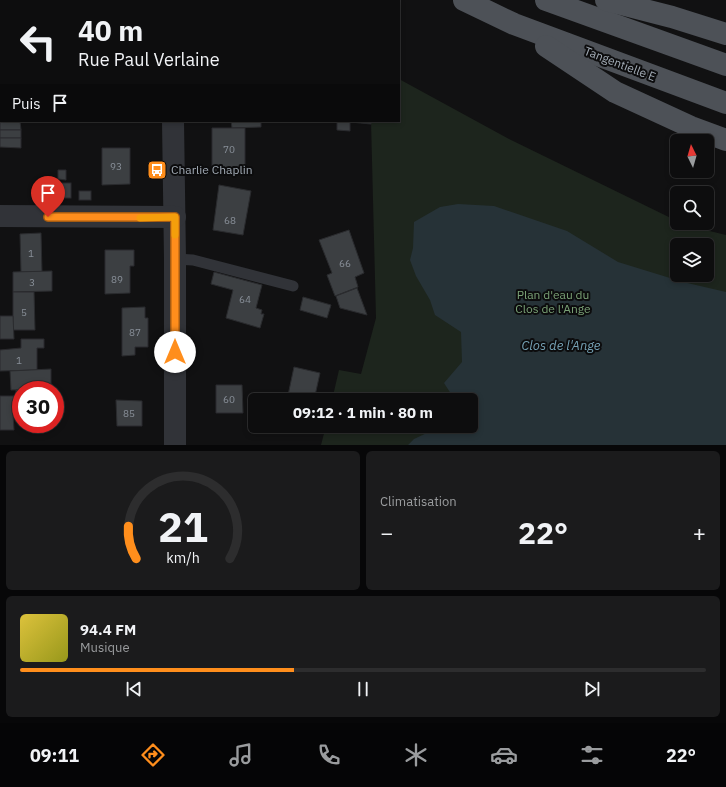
<!DOCTYPE html>
<html lang="fr">
<head>
<meta charset="utf-8">
<style>
	:root { --surface:#0d0d0e; --page:#1b1b1c; --text:#f1f3f6; --muted:#9a9c9e; --line:#2d2d2e; --accent:#ff8e1c }
	body { margin:0; font-family:"IBM Plex Sans",sans-serif; background:var(--page); color:var(--text); height:100vh; display:flex; flex-direction:column; font-size:15px; white-space:nowrap }
	* { box-sizing:border-box; margin:0 }
	p { font-size:13px; color:var(--muted) }
	.icon { flex:none; width:22px; height:22px; fill:none; stroke:currentColor; stroke-width:2; stroke-linecap:round; stroke-linejoin:round }
	.map { position:relative; height:445px; overflow:hidden }
	.details { display:flex; flex-direction:column; gap:6px; padding:6px; background:#070708; flex:1 }
	.details>* { flex:none }
	.top-card { position:absolute; left:0px; top:0px; width:400px; height:122px; box-shadow:0 2px 6px #0003,0 0 0 1px var(--line); background:#0d0d0e; color:var(--text); overflow:hidden }
	.needle { width:26px; rotate:355deg }
	.controls { position:absolute; left:670px; top:134px; display:grid; gap:8px }
	.controls a { display:grid; place-items:center; width:44px; height:44px; border-radius:6px; background:var(--surface); box-shadow:0 2px 6px #0003,0 0 0 1px var(--line); font-size:20px }
	.speed { position:absolute; left:12px; top:381px; display:flex; gap:8px; font-size:20px; font-weight:700; text-align:center }
	.speed>* { display:grid; place-content:center; width:52px; height:52px; border-radius:50%; background:var(--surface); box-shadow:0 2px 6px #0003,0 0 0 1px var(--line); line-height:1 }
	.speed .limit { border:6px solid #d22; background:#fff; color:#111 }
	.pin { position:absolute; display:grid; place-items:center; width:34px; height:34px; color:#fff; margin:-41px -17px; border-radius:50% 50% 50% 0; rotate:-45deg; box-shadow:0 0 4px #0007 }
	.pin .icon { rotate:45deg }
	.me { position:absolute; width:44px; margin:-22px; rotate:0deg; stroke-linejoin:round; filter:drop-shadow(0 0 3px #0008) }
	.turn { display:flex; align-items:center; gap:14px; height:84px; padding:0 12px; font-size:18px }
	.turn .icon { width:52px; height:52px; stroke-width:2.5 }
	.turn b { display:block; font-size:28px; line-height:34px }
	.then { display:flex; align-items:center; height:38px; padding:0 12px; background:#0003; gap:8px; font-size:15px }
	.big { font-size:30px; font-weight:800; line-height:1.1 }
	.details .tile { flex:1; display:flex; flex-direction:column; justify-content:center; gap:6px; min-width:0; padding:0 14px; border-radius:6px; background:var(--page) }
	.details .dial { align-items:center; gap:0 }
	.dial svg { height:104px; overflow:visible; fill:none; stroke:var(--line); stroke-width:7; stroke-linecap:round; text-anchor:middle }
	.dial text { fill:var(--text); stroke:none }
	.song { display:flex; align-items:center; gap:12px }
	.cover { width:48px; height:48px; border-radius:6px; background:linear-gradient(135deg,hsl(50 70% 55%),hsl(60 70% 35%)) }
	.played { height:4px; border-radius:2px; background:linear-gradient(90deg,var(--accent) 40%,var(--line) 40%) }
	.keys { display:flex; justify-content:space-around; direction:ltr }
	.heat { display:flex; justify-content:space-between; align-items:center; font-size:22px; direction:ltr }
	.details .tiles { flex:1; display:grid; gap:6px; grid-template-columns:1fr 1fr }
	.tile:last-child { grid-column:span 2 }
	.trip { position:absolute; left:248px; top:393px; width:230px; height:40px; border-radius:6px; background:var(--surface); box-shadow:0 2px 6px #0003,0 0 0 1px var(--line); font-weight:800; line-height:40px; text-align:center }
	.menu { display:flex; height:64px; justify-content:space-around; align-items:center; background:#050506; color:var(--muted) }
	.menu .icon { width:28px; height:28px }
	.menu .on { color:var(--accent) }
	.menu b { font-size:18px; color:var(--text) }
	.map>svg:first-child { display:block }
	.green { fill:#1d251d; fill-rule:evenodd }
	.water { fill:#263237 }
	.building { fill:#3c3f42; stroke:#2a2b2e }
	.lines { fill:none; stroke-linecap:round; stroke-linejoin:round }
	.lane { stroke:#313338; stroke-width:11 }
	.street { stroke:#313338; stroke-width:22 }
	.primary { stroke:#4d5157; stroke-width:22 }
	.route-casing { stroke:#a65c12; stroke-width:10 }
	.route { stroke:#ff8e1c; stroke-width:7 }
	.slow { stroke:#f59e0b; stroke-width:7 }
	.labels { text-anchor:middle; stroke-width:4; stroke-linejoin:round; paint-order:stroke }
	.number-label { font-size:10px; fill:#888f98 }
	.street-label { font-size:12px; fill:#a1aab4; stroke:#0c0c0d }
	.poi-label { font-size:12px; fill:#a1aab4; stroke:#0c0c0d; text-anchor:start }
	.park-label { font-size:12px; fill:#7aa176; stroke:#0c0c0d }
	.water-label { font-size:13px; font-style:italic; fill:#74a0b3; stroke:#0c0c0d }
</style>
</head>
<body>
<div class="map">
<svg width="726" height="445" viewBox="0 0 726 445">
	<rect width="100%" height="100%" fill="#111112"/>
	<path class="green" d="M 399,79 L 509,139 L 677,221 L 677,223 L 726,235 L 726,445 L 321,445 L 326,426 L 471,426 L 471,400 L 332,400 L 339,370 L 361,374 L 376,318 L 371,121 L 399,121 ZM 677,245 L 707,245 L 707,275 L 677,275 Z"/>
	<path class="water" d="M 458,204 L 494,206 L 567,231 L 618,262 L 683,282 L 726,292 L 726,445 L 408,445 L 414,439 L 442,426 L 471,426 L 471,400 L 455,400 L 444,383 L 462,362 L 461,332 L 435,315 L 430,300 L 416,276 L 410,260 L 413,248 L 414,222 L 440,207 Z"/>
	<g class="building">
		<rect x="188" y="0" width="62" height="1"/>
		<path d="M 0,120 L 20,121 L 21,130 L 0,130 Z"/>
		<path d="M 231,121 L 261,121 L 261,127 L 232,128 Z"/>
		<path d="M 337,121 L 350,122 L 350,131 L 337,130 Z"/>
		<path d="M 346,121 L 371,121 L 371,124 L 350,122 Z"/>
		<path d="M 212,128 L 245,128 L 245,171 L 212,172 Z"/>
		<rect x="0" y="130" width="21" height="8"/>
		<path d="M 0,138 L 21,138 L 21,148 L 0,147 Z"/>
		<path d="M 102,148 L 130,148 L 130,184 L 102,185 Z"/>
		<path d="M 58,170 L 66,170 L 66,180 L 58,179 Z"/>
		<rect x="58" y="183" width="13" height="15"/>
		<path d="M 219,185 L 251,191 L 243,235 L 213,230 Z"/>
		<rect x="79" y="191" width="12" height="9"/>
		<path d="M 349,230 L 364,273 L 355,277 L 358,287 L 335,296 L 327,275 L 332,273 L 319,240 Z"/>
		<path d="M 41,233 L 42,272 L 21,272 L 20,234 Z"/>
		<path d="M 105,250 L 134,250 L 134,266 L 130,266 L 130,293 L 105,294 Z"/>
		<path d="M 52,271 L 52,291 L 13,292 L 13,272 Z"/>
		<path d="M 214,272 L 262,285 L 256,308 L 262,310 L 261,314 L 264,314 L 260,328 L 226,318 L 233,290 L 211,284 Z"/>
		<path d="M 357,288 L 367,315 L 340,308 L 336,296 Z"/>
		<path d="M 13,292 L 34,292 L 35,330 L 13,330 Z"/>
		<path d="M 303,297 L 331,305 L 327,318 L 300,310 Z"/>
		<path d="M 145,307 L 145,318 L 148,318 L 148,347 L 135,347 L 135,355 L 122,356 L 122,308 Z"/>
		<path d="M 0,316 L 13,316 L 14,339 L 0,339 Z"/>
		<path d="M 21,339 L 44,339 L 44,348 L 37,348 L 37,370 L 0,371 L 0,350 L 21,348 Z"/>
		<path d="M 294,367 L 320,373 L 314,400 L 287,400 Z"/>
		<path d="M 51,369 L 51,389 L 11,390 L 10,371 Z"/>
		<path d="M 216,385 L 242,385 L 243,413 L 216,413 Z"/>
		<path d="M 39,389 L 21,390 L 21,419 L 19,419 L 19,414 L 13,414 L 14,430 L 0,430 L 0,396 L 16,396 L 16,390 Z"/>
		<path d="M 116,400 L 142,401 L 142,426 L 117,426 Z"/>
	</g>
	<g class="lines">
		<path class="lane" d="M 175,259 L 193,260 L 293,286"/>
		<g class="street">
			<path d="M 171,0 L 171,1"/>
			<path d="M 173,121 L 175,259 L 175,445"/>
			<path d="M 0,216 L 175,217"/>
		</g>
		<g class="primary">
			<path d="M 464,0 L 514,24 L 726,103"/>
			<path d="M 546,0 L 726,65"/>
			<path d="M 606,0 L 672,17 L 726,34"/>
			<path d="M 546,46 L 615,92 L 691,127 L 726,140"/>
		</g>
	</g>
	<g class="lines">
		<g class="route-casing">
			<path id="route" d="M 48,217 L 175,217 L 175,352"/>
		</g>
		<use href="#route" class="route"/>
		<path class="slow" d="M 140,218 L 175,217 L 175,235"/>
	</g>
	<defs>
		<g id="bus-square" transform="scale(1)"><rect x="-9" y="-9" width="18" height="18" rx="4" fill="#ff8e1c" stroke="#0c0c0d"/><path d="M-5-6H5V4H4V6H2V4H-2V6H-4V4H-5ZM-3.5-4V0h7V-4ZM-3.5 1.2v1.5H-2V1.2ZM2 1.2v1.5H3.5V1.2Z" fill="#fff"/></g>
	</defs>
	<g fill-rule="evenodd">
		<use href="#bus-square" x="157" y="170"/>
	</g>
	<g class="labels">
		<g class="number-label">
			<text x="229" y="153">70</text>
			<text x="116" y="170">93</text>
			<text x="230" y="224">68</text>
			<text x="31" y="257">1</text>
			<text x="345" y="267">66</text>
			<text x="117" y="283">89</text>
			<text x="32" y="286">3</text>
			<text x="245" y="303">64</text>
			<text x="24" y="316">5</text>
			<text x="135" y="336">87</text>
			<text x="19" y="364">1</text>
			<text x="229" y="403">60</text>
			<text x="129" y="417">85</text>
		</g>
		<g class="street-label">
			<text transform="translate(620 64) rotate(21)" y="4">Tangentielle E</text>
		</g>
		<g class="poi-label">
			<text x="171" y="174">Charlie Chaplin</text>
		</g>
		<g class="park-label">
			<text x="553" y="299">Plan d'eau du<tspan x="553" dy="14">Clos de l'Ange</tspan></text>
		</g>
		<g class="water-label">
			<text x="561" y="350">Clos de l'Ange</text>
		</g>
	</g>
</svg>
<div class="controls">
<a><svg class="needle" viewBox="-14 -14 28 28"><path d="M0-13l5 13h-10z" fill="#e53935"/><path d="M0 13l5-13h-10z" fill="#9a9c9e"/></svg></a>
<a><svg class="icon" aria-label="search" viewBox="0 0 24 24"><circle cx="10" cy="10" r="6"/><path d="M15 15l6 6"/></svg></a>
<a><svg class="icon" aria-label="layers" viewBox="0 0 24 24"><path d="M12 4l9 5-9 5-9-5zM3 14l9 5 9-5"/></svg></a>
</div>
<div class="speed"><div class="limit">30</div></div>
<div class="pin" style="left:48px;top:217px;background:#d93025"><svg class="icon" aria-label="arrive" viewBox="0 0 24 24"><path d="M6 21V4h12l-3 4 3 4H6"/></svg></div>
<svg class="me" style="left:175px;top:352px" viewBox="-20 -20 40 40"><circle r="19" fill="#fff"/><path d="M0-13L10 11 0 6-10 11z" fill="#ff8e1c"/></svg>
<div class="trip">09:12 · 1 min · 80 m</div>
<div class="top-card">
<div class="turn"><svg class="icon" aria-label="left" viewBox="0 0 24 24"><path d="M17 20v-9H6M10 6l-5 5 5 5"/></svg><div><b>40 m</b>Rue Paul Verlaine</div></div>
<div class="then">Puis<svg class="icon" aria-label="arrive" viewBox="0 0 24 24"><path d="M6 21V4h12l-3 4 3 4H6"/></svg></div>
</div>
</div>
<section class="details">
<div class="tiles">
<div class="tile dial"><svg viewBox="0 0 100 80">
<path d="M14 69A42 42 0 1 1 86 69"/>
<path d="M14 69A42 42 0 0 1 8 44" stroke="#ff8e1c"/>
<text x="50" y="56" font-size="32" font-weight="700">21</text>
<text x="50" y="72" font-size="11">km/h</text>
</svg></div>
<div class="tile"><p>Climatisation</p>
<div class="heat"><a>−</a><b class="big">22°</b><a>+</a></div>
</div>
<div class="tile">
<div class="song"><i class="cover"></i><div><b>94.4 FM</b><p>Musique</p></div></div>
<div class="played"></div>
<div class="keys"><svg class="icon" aria-label="previous" viewBox="0 0 24 24"><path d="M18 5L8 12l10 7zM5 5v14"/></svg><svg class="icon" aria-label="pause" viewBox="0 0 24 24"><path d="M8 5v14M16 5v14"/></svg><svg class="icon" aria-label="next" viewBox="0 0 24 24"><path d="M6 5l10 7-10 7zM19 5v14"/></svg></div>
</div>
</div>
</section>
<nav class="menu">
<b>09:11</b>
<svg class="icon on" aria-label="directions" viewBox="0 0 24 24"><path d="M12 3l9 9-9 9-9-9zM9 14v-3h6M13 9l2 2-2 2"/></svg>
<svg class="icon" aria-label="music" viewBox="0 0 24 24"><path d="M9 18V5l10-2v13"/><circle cx="6" cy="18" r="3"/><circle cx="16" cy="16" r="3"/></svg>
<svg class="icon" aria-label="phone" viewBox="0 0 24 24"><path d="M5 4h4l2 5-3 2q2 4 5 5l2-3 5 2v4C11 20 4 13 5 4z"/></svg>
<svg class="icon" aria-label="climate" viewBox="0 0 24 24"><path d="M12 3v18M4 7l16 10M4 17L20 7"/></svg>
<svg class="icon" aria-label="car" viewBox="0 0 24 24"><path d="M5 17H2v-5l4-1 3-4h7l3 4 3 1v5h-3M9 17h6M6 11h13"/><circle cx="7" cy="17" r="2"/><circle cx="17" cy="17" r="2"/></svg>
<svg class="icon" aria-label="filters" viewBox="0 0 24 24"><path d="M4 7h16M4 17h16"/><circle cx="9" cy="7" r="2"/><circle cx="15" cy="17" r="2"/></svg>
<b>22°</b>
</nav>
</body>
</html>
